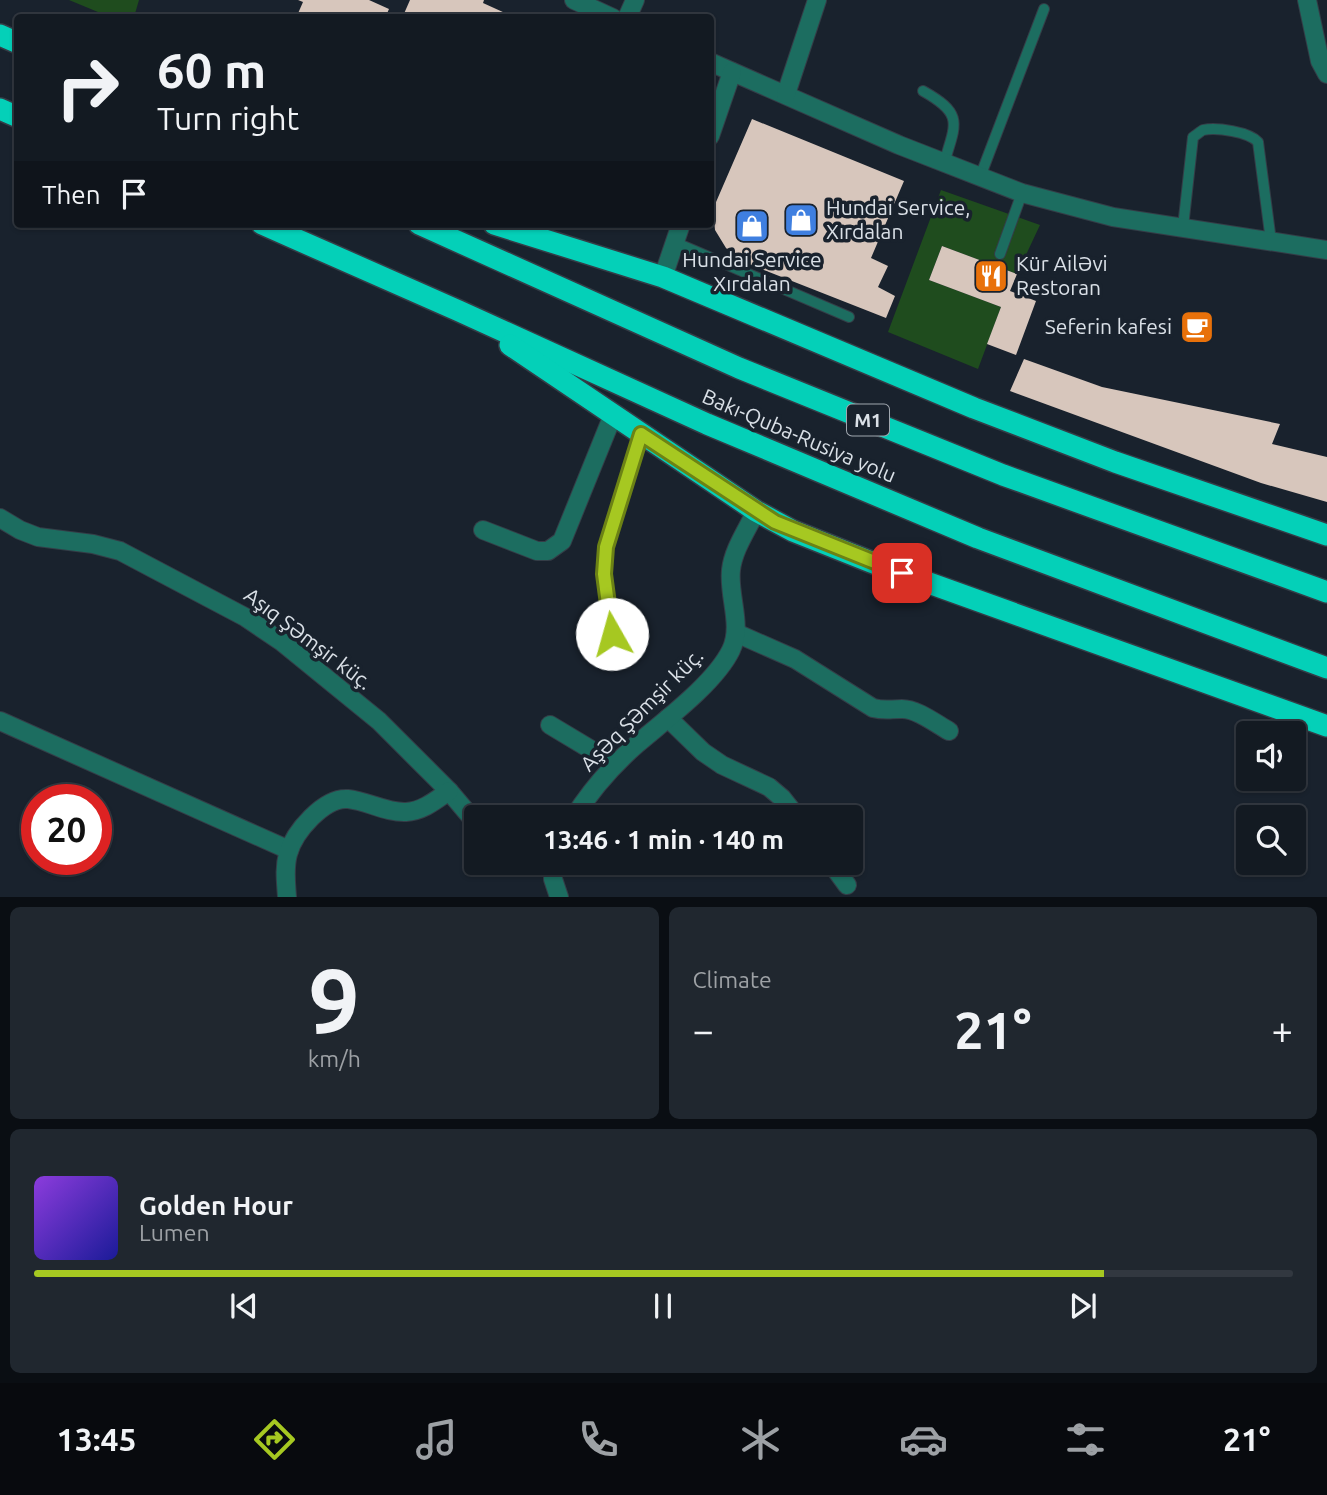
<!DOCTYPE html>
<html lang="en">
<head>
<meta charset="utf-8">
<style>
	:root { --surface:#131a22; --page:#20272f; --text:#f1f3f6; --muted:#9da1a5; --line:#323840; --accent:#a6c821 }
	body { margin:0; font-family:Ubuntu,sans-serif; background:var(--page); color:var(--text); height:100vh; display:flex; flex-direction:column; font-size:26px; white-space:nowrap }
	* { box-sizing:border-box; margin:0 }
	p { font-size:23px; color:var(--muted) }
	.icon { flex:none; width:38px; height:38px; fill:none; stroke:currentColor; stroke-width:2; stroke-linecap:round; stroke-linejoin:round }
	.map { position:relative; height:897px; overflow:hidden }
	.drawer { display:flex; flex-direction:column; gap:10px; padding:10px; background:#0a0e13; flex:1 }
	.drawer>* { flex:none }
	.top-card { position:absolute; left:14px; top:14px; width:700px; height:214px; border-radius:7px; box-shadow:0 2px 5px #0004,0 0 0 2px var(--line); background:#131a22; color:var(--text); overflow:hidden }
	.tools { position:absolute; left:1236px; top:721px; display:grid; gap:14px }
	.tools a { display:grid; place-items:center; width:70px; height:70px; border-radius:7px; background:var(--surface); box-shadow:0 2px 5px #0004,0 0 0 2px var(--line); font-size:35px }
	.speed { position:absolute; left:21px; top:784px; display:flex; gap:14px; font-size:35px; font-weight:700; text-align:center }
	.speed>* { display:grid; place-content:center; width:91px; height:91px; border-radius:50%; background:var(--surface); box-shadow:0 2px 5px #0004,0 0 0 2px var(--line); line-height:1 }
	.speed .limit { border:10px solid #d22; background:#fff; color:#111 }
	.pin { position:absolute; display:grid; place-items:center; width:60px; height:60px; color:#fff; margin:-30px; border-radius:14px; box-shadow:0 4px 10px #0006 }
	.me { position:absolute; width:77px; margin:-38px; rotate:353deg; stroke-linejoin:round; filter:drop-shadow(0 0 5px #0008) }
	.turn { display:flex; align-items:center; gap:24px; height:147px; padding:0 28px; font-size:32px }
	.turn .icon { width:91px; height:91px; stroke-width:2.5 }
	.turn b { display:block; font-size:49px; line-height:60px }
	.then { display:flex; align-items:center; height:66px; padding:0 28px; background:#0003; gap:14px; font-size:26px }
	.big { font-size:52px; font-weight:600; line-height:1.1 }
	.drawer .widget { flex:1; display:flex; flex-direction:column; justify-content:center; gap:10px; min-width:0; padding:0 24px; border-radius:10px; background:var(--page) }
	.drawer .dial { align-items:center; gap:0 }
	.dial b { font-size:91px; line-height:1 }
	.song { display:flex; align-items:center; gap:21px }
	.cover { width:84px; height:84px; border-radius:10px; background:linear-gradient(135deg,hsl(270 70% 55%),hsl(240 70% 35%)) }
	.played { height:7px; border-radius:4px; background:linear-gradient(90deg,var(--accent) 85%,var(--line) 85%) }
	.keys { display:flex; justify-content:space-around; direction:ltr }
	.heat { display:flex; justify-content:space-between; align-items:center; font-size:38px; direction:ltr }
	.drawer .tiles { flex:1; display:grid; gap:10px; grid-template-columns:1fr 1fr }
	.widget:last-child { grid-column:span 2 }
	.trip { position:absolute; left:464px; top:805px; width:399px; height:70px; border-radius:7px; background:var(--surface); box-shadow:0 2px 5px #0004,0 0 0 2px var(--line); font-weight:600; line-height:70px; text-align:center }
	.tab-bar { display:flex; height:112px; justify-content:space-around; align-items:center; background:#080a0e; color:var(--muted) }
	.tab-bar .icon { width:49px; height:49px }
	.tab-bar .selected { color:var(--accent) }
	.tab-bar b { font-size:32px; color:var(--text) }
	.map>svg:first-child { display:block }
	.green { fill:#1f4c1e }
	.building { fill:#d7c6bc }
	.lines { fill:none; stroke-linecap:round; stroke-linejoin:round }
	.lane-casing { stroke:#343d47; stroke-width:12 }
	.street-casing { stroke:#343d47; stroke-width:20 }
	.highway-casing { stroke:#343d47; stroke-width:24 }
	.lane { stroke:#1c6d60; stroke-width:10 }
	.street { stroke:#1c6d60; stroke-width:18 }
	.highway { stroke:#04d0b8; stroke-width:21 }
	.route-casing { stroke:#6c8215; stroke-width:18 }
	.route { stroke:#a6c821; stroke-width:12 }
	.labels { text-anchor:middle; stroke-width:7; stroke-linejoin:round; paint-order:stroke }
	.shield { fill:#19222d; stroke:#a0a7af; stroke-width:2 }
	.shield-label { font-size:19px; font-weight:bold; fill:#dae0e7 }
	.poi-label { font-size:21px; fill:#dae0e7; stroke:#19222d; text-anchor:start }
	.street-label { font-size:21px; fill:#dae0e7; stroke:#19222d }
</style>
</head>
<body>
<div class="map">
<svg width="1327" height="897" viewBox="0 0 1327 897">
	<rect width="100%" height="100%" fill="#19222d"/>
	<g class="green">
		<path d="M 69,0 L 139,0 L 134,17 L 110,17 Z"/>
		<path d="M 941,190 L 1040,225 L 1017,274 L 942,246 L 929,280 L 1001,307 L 978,369 L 888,332 Z"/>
	</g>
	<g class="building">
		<path d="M 298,0 L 369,0 L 389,9 L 385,18 L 296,18 L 303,2 Z"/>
		<path d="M 410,0 L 484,0 L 483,3 L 516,18 L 407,18 L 403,16 Z"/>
		<path d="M 752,119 L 904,181 L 871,258 L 888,266 L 878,287 L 895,296 L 886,318 L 741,261 L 726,248 L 715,230 L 713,209 Z"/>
		<path d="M 942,246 L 1017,274 L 1010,291 L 1036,301 L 1016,355 L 987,344 L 1001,307 L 929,280 Z"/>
		<path d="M 1024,359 L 1102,387 L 1280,424 L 1272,444 L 1327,457 L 1327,502 L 1261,483 L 1010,391 Z"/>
	</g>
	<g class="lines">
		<g class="lane-casing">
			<g id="lane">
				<path d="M 923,91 C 964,114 956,123 944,163"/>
				<path d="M 980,177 L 1044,9"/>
				<path d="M 1183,227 L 1193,137 C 1195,136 1201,131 1203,130 C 1217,127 1249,132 1258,142 L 1271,241"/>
				<path d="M 674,242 L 849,317"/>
				<path d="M 1000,254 L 1022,193"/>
				<path d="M 612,634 L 604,574 L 606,547 L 641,434"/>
			</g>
		</g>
		<g class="street-casing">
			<g id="street">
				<path d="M 574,0 L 613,18"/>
				<path d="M 1307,0 L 1320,61 L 1327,74"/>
				<path d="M 627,18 L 635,0"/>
				<path d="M 710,62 L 899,145 L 1022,193 L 1113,217 L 1327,250"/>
				<path d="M 786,94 L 817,0"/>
				<path d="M 710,136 L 732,72"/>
				<path d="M 663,277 L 681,224"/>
				<path d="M 0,518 L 20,530 L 38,537 L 93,544 L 120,551 L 245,617 L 282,642 L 379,721 L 449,791 L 476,823"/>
				<path d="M 483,530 L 537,551 L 548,551 L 562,541 L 613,415"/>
				<path d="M 736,633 L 795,659 L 873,708 C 885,711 890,709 902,709 C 917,709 935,723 949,731"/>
				<path d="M 668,718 L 703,752 L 722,765 L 769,787 L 782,798 L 797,817"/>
				<path d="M 0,721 L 289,850"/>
				<path d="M 550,725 L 615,764"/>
				<path d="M 574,817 C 591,790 613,765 637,744 C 665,720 715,683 731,650 C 743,625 728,596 731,570 C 733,550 747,530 756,511"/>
				<path d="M 553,863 L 553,879 L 559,897"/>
				<path d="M 831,863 L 847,885"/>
				<path d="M 287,897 C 286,882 284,868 288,854 C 294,832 324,797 348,799 C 367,801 387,813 406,812 C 423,811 436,800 449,791"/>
			</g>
		</g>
		<g class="highway-casing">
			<g id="highway">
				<path d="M 0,35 L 18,43"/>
				<path d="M 0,109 L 18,117"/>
				<path d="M 262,224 L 459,311 L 707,424 L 978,538 L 1327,668"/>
				<path d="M 419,224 L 739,368 L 1003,475 L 1327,592"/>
				<path d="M 494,224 L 663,277 L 974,408 L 1115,462 L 1327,535"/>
				<path d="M 510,345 L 756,511 L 793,531 L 876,564 L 1327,726"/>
			</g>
		</g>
		<use href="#lane" class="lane"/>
		<use href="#street" class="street"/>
		<use href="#highway" class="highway"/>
	</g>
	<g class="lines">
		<g class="route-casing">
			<path id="route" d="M 612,634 L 604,574 L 606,547 L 641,434 L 775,522 L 902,573"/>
		</g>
		<use href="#route" class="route"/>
	</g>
	<defs>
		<g id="shop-square" transform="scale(1.75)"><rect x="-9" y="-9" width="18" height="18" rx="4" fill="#3f7fe0" stroke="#19222d"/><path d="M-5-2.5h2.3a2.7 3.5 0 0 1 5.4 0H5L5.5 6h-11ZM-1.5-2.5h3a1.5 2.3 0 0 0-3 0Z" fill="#fff"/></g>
		<g id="restaurant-square" transform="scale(1.75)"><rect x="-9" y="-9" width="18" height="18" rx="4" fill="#e8710a" stroke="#19222d"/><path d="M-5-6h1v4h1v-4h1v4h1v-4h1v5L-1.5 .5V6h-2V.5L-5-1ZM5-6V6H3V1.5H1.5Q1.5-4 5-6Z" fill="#fff"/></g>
		<g id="cafe-square" transform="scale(1.75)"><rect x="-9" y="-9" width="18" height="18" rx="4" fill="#e8710a" stroke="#19222d"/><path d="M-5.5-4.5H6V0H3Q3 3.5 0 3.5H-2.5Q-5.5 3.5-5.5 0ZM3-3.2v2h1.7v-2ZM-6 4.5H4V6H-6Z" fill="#fff"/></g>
	</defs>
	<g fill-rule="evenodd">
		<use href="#shop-square" x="801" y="220"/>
		<use href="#shop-square" x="752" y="226"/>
		<use href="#restaurant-square" x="991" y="276"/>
		<use href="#cafe-square" x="1197" y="327"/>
	</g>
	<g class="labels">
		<rect class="shield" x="847" y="404.5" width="42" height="31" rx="5"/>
		<g class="shield-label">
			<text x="868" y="427">M1</text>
		</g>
		<g class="poi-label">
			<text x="826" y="215">Hundai Service,<tspan x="826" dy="24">Xırdalan</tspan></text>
			<text x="752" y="267" text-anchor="middle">Hundai Service<tspan x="752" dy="24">Xırdalan</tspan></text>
			<text x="1016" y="271">Kür Ailəvi<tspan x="1016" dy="24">Restoran</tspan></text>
			<text x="1172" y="334" text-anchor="end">Seferin kafesi</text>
		</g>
		<g class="street-label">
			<text transform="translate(799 436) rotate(23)" y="7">Bakı-Quba-Rusiya yolu</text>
			<text transform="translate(308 639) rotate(37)" y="7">Aşıq Şəmşir küç.</text>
			<text transform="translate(642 710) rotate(-45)" y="7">Aşəq Şəmşir küç.</text>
		</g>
	</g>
</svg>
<div class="tools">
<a><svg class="icon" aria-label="sound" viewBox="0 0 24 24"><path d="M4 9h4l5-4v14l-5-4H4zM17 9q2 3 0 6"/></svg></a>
<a><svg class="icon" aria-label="search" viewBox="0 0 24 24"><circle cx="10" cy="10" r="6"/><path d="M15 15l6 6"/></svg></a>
</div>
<div class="speed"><div class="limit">20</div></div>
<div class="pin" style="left:902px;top:573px;background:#d93025"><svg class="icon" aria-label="arrive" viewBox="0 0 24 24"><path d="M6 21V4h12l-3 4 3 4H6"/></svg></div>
<svg class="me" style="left:612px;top:634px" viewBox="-20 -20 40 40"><circle r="19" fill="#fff"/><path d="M0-13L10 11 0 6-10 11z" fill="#a6c821"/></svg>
<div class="trip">13:46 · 1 min · 140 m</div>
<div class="top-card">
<div class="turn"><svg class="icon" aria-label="right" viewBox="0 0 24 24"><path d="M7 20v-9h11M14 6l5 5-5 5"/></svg><div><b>60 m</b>Turn right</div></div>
<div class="then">Then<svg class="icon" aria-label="arrive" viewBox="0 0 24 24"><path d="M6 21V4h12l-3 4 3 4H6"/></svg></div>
</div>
</div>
<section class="drawer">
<div class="tiles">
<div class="widget dial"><b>9</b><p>km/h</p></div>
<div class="widget"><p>Climate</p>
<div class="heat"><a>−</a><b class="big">21°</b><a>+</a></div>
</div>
<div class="widget">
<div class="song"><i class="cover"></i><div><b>Golden Hour</b><p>Lumen</p></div></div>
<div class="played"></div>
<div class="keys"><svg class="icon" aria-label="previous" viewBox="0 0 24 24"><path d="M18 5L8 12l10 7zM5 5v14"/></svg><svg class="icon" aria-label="pause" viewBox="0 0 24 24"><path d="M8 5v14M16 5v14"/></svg><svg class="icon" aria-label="next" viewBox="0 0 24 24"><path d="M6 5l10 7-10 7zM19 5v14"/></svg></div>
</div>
</div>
</section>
<nav class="tab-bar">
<b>13:45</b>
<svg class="icon selected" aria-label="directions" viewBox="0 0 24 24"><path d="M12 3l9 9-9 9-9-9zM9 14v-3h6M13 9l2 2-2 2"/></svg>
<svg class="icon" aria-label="music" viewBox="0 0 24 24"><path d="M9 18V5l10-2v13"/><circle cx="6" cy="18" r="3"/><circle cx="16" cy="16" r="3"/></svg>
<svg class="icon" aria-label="phone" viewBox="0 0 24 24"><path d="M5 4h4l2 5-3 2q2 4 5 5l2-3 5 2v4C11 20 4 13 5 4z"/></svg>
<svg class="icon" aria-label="climate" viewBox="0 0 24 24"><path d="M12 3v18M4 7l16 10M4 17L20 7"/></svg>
<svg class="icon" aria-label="car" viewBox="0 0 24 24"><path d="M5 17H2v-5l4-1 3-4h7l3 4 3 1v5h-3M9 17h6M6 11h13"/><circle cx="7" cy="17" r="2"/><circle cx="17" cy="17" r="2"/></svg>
<svg class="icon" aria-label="filters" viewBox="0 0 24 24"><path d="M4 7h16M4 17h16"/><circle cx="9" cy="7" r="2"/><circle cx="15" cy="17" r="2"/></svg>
<b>21°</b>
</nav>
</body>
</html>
